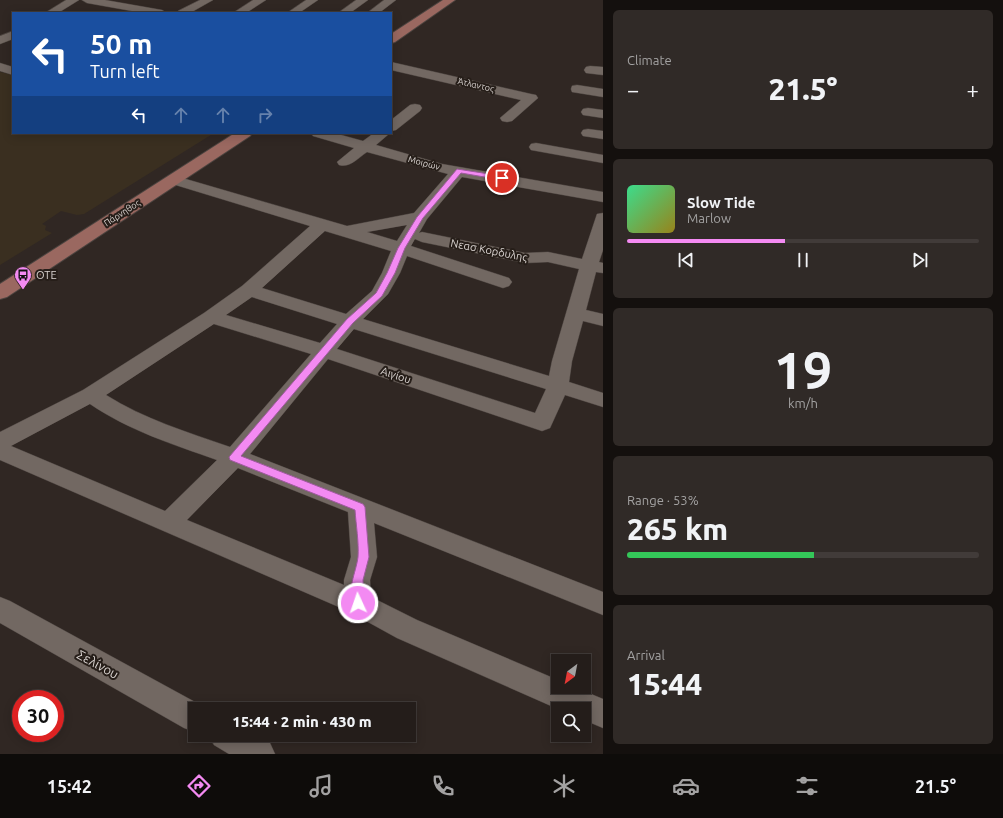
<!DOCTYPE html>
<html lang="en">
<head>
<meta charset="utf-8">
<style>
	:root { --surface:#241d1a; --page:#302a27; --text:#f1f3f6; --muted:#a3a2a2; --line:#413b39; --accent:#f38af2 }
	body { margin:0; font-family:Ubuntu,sans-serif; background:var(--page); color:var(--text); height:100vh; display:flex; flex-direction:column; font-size:15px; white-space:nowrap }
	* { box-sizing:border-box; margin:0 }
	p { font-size:13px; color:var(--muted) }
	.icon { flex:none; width:22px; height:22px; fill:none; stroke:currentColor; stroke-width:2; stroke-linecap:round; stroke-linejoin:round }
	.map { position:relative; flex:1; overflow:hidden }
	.details { display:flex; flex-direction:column; gap:10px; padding:10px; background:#14100e; width:400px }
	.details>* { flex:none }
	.top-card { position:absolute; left:12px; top:12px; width:380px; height:122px; border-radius:0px; box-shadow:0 2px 10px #0003,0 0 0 1px var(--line); background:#1a4fa0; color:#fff; overflow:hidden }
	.needle { width:26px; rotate:212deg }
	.fabs { position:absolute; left:551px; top:654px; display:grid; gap:8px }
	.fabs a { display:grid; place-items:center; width:40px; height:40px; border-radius:0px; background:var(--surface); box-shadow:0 2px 10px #0003,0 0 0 1px var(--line); font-size:20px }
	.speed { position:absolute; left:12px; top:690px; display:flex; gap:8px; font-size:20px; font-weight:700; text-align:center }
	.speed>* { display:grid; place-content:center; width:52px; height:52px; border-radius:50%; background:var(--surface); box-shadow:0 2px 10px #0003,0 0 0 1px var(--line); line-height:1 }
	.speed .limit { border:6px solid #d22; background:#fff; color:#111 }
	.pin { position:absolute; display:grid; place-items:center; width:34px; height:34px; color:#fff; margin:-17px; border:2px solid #fff; border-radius:50%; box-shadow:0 1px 4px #0007 }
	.me { position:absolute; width:44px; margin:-22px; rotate:357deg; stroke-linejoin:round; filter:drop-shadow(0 0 3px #0008) }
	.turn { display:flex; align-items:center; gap:14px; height:84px; padding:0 12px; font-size:18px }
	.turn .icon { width:52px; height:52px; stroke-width:2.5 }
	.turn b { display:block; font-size:28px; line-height:34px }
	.lanes { display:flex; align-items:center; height:38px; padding:0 12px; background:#0003; justify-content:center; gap:20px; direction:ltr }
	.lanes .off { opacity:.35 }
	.big { font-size:30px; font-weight:800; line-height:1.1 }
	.details .widget { flex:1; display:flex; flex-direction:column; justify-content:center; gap:6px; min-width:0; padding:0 14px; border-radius:6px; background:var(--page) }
	.details .dial { align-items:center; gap:0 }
	.dial b { font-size:52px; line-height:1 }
	.song { display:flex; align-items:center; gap:12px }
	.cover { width:48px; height:48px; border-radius:6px; background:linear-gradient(135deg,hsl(150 70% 55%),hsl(50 70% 35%)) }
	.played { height:4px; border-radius:2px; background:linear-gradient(90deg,var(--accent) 45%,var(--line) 45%) }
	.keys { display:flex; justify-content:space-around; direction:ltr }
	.heat { display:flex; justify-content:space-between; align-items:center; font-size:22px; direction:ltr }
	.charge { height:6px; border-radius:3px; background:linear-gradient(90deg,#34c759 53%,var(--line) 0) }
	.trip { position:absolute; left:188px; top:702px; width:228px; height:40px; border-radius:0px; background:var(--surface); box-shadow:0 2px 10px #0003,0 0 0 1px var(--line); font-weight:800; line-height:40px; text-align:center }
	.menu { display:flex; height:64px; justify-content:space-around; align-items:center; background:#0e0c0a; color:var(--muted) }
	.menu .icon { width:28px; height:28px }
	.menu .active { color:var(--accent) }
	.menu b { font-size:18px; color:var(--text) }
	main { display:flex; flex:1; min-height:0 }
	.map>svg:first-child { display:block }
	.industrial { fill:#3a2f20 }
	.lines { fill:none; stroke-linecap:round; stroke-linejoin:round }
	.minor-casing { stroke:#4b433f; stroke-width:1 }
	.major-casing { stroke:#4b433f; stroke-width:2 }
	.minor { fill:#726862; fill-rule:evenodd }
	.major { fill:#9a6860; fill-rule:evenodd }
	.route { fill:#f38af2; stroke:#9e5a9d }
	.labels { text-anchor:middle; stroke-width:4; stroke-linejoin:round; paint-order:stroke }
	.far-street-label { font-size:9px; fill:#dbd5d2; stroke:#261e19 }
	.street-label { font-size:11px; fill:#dbd5d2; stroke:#261e19 }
	.poi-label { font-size:11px; fill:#dbd5d2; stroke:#261e19; text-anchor:start }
	.near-street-label { font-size:13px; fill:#dbd5d2; stroke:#261e19 }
</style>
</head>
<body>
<main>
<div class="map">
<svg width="603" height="754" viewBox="0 0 603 754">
	<rect width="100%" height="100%" fill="#302723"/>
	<path class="industrial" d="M 0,72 L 13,75 L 13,133 L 214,133 L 84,214 L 77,215 L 61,211 L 42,224 L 46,226 L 45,230 L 52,233 L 0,265 Z"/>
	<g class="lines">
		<g class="minor-casing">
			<g id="minor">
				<path d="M 66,0 L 79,0 L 58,13 L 45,13 Z"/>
				<path d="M 82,0 L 105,0 L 162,10 L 167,13 L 143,13 L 87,3 Z"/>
				<path d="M 200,0 L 213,0 L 190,13 L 177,13 L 178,11 Z"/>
				<path d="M 253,0 L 266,0 L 246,13 L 233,13 Z"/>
				<path d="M 306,0 L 318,0 L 299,13 L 287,13 Z"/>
				<path d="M 356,0 L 368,0 L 350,13 L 338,13 Z"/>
				<path d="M 384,0 L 396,0 L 379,13 L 367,13 Z"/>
				<path d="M 13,31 L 13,39 L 0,44 L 0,36 Z"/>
				<path d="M 391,62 L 531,94 L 536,95 L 538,98 L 512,121 L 507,122 L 502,121 L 500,118 L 521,100 L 391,70 Z"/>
				<path d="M 0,63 L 13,67 L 13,75 L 0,71 Z"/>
				<path d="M 590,66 L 603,67 L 603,75 L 586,73 L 584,70 L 586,67 Z"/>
				<path d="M 577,85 L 603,89 L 603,97 L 572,92 L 571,89 L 572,86 Z"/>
				<path d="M 415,104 L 420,105 L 422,108 L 420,111 L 396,130 L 391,131 L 391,120 L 410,105 Z"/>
				<path d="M 588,108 L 603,110 L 603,118 L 583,115 L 581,112 L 583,109 Z"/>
				<path d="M 588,129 L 603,131 L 603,139 L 583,136 L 581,133 L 583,130 Z"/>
				<path d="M 311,133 L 334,133 L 363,141 L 374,133 L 390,133 L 376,145 L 442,164 L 603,192 L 603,202 L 462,177 L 427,219 L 419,233 L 422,232 L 525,253 L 548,252 L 582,259 L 597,214 L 603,213 L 603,250 L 599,262 L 603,263 L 603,273 L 596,272 L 586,310 L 603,314 L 603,326 L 583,321 L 572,361 L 569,382 L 603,393 L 603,407 L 565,395 L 550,428 L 542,431 L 328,359 L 250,454 L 603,592 L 603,615 L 374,523 L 377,557 L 370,580 L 371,597 L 417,620 L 558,680 L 558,687 L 574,687 L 603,699 L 603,728 L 584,720 L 584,709 L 558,709 L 397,638 L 348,611 L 0,460 L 0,432 L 83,390 L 204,313 L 242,286 L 310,226 L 169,183 L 166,180 L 169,177 L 174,175 L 179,177 L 347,226 L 414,213 L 448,174 L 367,152 C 358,158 350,168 339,165 L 337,162 L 354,148 L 313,136 ZM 407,225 L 397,241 L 367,232 ZM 325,231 L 391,251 L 382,273 L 372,291 L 346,314 L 262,288 ZM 415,239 L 422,242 L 525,263 L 548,262 L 579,269 L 552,361 L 549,376 L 363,319 L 388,294 L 400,273 L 407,256 L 503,288 L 509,286 L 512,282 L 509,278 L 411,246 ZM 252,297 L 337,324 L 320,343 L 226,315 ZM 214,324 L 311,354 L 230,447 C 187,432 144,419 106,395 ZM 354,329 L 546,389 L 535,413 L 337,349 ZM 90,404 C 130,431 172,444 217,460 L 165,511 L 11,446 ZM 238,468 L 348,512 L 351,557 L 344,580 L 344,585 L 187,520 Z"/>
				<path d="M 536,143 L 603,155 L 603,163 L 531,150 L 529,147 L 531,144 Z"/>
				<path d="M 0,597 L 10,601 L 206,708 L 206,709 L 195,709 L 195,732 L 184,728 L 0,623 Z"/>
				<path d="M 209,735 L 255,735 L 270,743 L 275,754 L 229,754 L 214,745 Z"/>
			</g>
		</g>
		<g class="major-casing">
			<g id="major">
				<path d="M 443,0 L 455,0 L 395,42 L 391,43 L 391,34 Z"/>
				<path d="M 235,133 L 252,133 L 250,136 L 7,297 L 0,299 L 0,284 Z"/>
			</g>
		</g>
		<use href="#minor" class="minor"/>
		<use href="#major" class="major"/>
	</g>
	<path class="route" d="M 457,169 L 502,176 L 506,178 L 502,180 L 461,173 L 423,218 L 405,248 L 395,273 L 382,296 L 353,323 L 241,456 L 363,504 L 365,507 L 369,557 L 363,580 L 364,603 L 362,607 L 358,608 L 354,607 C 346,590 356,573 358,557 C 359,542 356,525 355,510 L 230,460 L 229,457 L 347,319 L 376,293 L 387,273 L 398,248 L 417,217 Z"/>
	<defs>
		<g id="bus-pin" transform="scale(0.9)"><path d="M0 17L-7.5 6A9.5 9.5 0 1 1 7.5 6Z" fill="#f38af2" stroke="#261e19"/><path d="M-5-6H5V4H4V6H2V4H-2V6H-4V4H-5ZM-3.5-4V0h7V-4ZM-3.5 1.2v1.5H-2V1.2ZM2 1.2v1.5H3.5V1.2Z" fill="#111"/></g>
	</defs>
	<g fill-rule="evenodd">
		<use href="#bus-pin" x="23" y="275"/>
	</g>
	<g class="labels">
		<g class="far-street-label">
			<text transform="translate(476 85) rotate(13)" y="3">Άτλαντος</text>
			<text transform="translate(424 163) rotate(15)" y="3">Μοιρών</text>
			<text transform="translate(122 213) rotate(-33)" y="3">Πάρνηθος</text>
		</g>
		<g class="street-label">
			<text transform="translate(489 250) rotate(11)" y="4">Νεασ Κορδυλης</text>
			<text transform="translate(396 375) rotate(18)" y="4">Αιγίου</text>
		</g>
		<g class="poi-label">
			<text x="36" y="279">ΟΤΕ</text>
		</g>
		<g class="near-street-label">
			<text transform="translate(98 664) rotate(29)" y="5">Σελίνου</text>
		</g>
	</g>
</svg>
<div class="fabs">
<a><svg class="needle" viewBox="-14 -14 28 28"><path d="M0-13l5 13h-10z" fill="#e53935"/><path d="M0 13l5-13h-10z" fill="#a3a2a2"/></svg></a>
<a><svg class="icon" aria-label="search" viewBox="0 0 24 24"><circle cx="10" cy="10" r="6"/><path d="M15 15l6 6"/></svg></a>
</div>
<div class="speed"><div class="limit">30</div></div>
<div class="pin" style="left:502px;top:178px;background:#d93025"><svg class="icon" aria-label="arrive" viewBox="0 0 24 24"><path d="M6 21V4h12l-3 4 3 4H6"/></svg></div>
<svg class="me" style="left:358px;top:603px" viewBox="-20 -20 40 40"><circle r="17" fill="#f38af2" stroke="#fff" stroke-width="3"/><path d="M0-11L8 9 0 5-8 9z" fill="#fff"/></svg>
<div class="trip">15:44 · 2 min · 430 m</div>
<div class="top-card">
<div class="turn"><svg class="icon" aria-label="left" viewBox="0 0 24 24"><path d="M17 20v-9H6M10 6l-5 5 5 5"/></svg><div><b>50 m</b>Turn left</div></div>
<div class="lanes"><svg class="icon" aria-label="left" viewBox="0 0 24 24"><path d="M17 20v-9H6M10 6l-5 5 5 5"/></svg><svg class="icon off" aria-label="ahead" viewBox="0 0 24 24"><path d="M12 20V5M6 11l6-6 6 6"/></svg><svg class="icon off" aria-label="ahead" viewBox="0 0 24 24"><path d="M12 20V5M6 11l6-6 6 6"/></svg><svg class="icon off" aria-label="right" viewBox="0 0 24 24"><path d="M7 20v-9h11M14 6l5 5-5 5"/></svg></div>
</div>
</div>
<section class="details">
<div class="widget"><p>Climate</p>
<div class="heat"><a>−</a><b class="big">21.5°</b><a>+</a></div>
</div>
<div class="widget">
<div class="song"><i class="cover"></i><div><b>Slow Tide</b><p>Marlow</p></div></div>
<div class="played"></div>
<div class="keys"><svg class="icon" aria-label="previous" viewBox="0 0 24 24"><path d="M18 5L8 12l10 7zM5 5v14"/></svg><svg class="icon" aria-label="pause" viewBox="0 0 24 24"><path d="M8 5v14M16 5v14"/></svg><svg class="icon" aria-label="next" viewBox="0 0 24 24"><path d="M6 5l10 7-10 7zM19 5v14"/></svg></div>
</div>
<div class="widget dial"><b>19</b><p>km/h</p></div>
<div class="widget"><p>Range · 53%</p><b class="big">265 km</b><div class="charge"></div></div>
<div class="widget"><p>Arrival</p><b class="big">15:44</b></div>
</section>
</main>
<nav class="menu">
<b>15:42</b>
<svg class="icon active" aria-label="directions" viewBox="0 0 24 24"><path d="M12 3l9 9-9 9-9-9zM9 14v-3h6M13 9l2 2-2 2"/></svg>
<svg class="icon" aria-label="music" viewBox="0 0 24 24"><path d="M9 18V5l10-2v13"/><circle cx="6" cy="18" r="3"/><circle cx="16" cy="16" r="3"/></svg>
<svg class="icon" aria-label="phone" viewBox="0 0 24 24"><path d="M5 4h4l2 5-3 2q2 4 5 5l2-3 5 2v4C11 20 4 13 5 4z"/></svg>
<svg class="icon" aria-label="climate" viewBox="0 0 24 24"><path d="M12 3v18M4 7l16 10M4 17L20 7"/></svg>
<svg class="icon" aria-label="car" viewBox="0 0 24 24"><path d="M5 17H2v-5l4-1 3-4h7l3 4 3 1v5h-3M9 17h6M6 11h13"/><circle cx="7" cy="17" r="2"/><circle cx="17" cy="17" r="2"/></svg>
<svg class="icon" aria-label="filters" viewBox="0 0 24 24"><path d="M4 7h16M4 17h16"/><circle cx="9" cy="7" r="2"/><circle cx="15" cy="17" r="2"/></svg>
<b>21.5°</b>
</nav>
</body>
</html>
